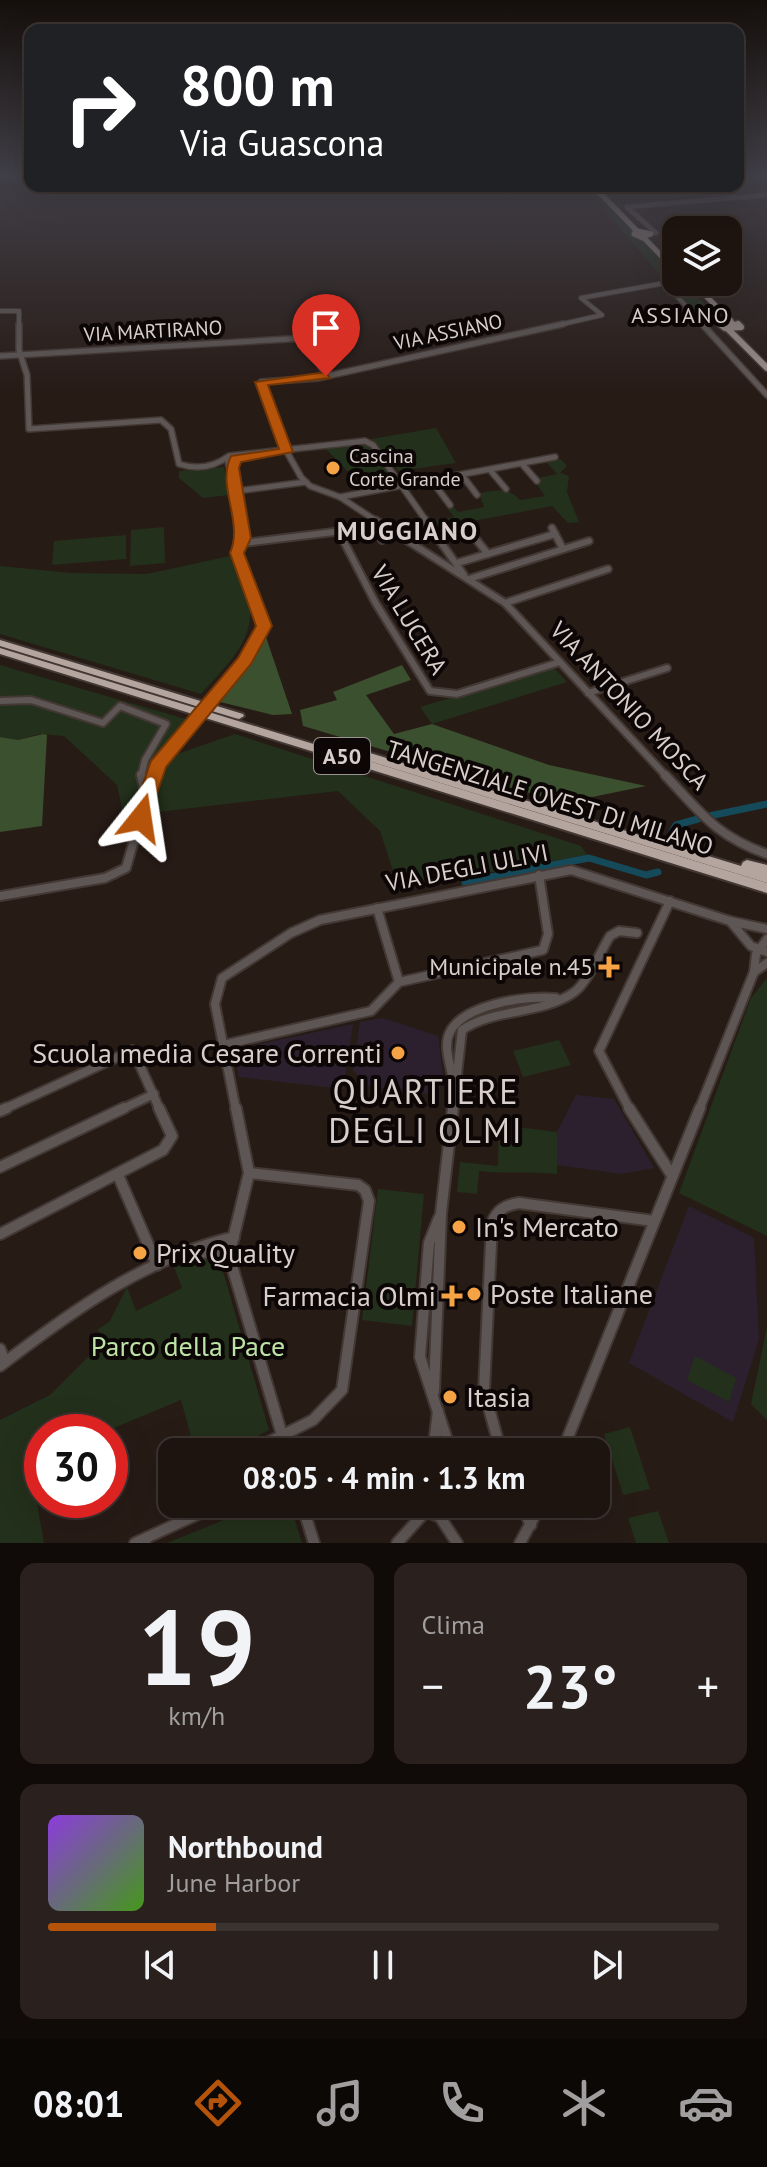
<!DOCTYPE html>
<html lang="it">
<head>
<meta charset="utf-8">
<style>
	:root { --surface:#1d1410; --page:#2a211e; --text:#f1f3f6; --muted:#a09e9f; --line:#3b3330; --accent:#b45309 }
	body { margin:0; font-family:"PT Sans",sans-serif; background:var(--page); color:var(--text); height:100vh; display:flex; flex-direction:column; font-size:30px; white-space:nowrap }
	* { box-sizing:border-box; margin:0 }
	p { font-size:26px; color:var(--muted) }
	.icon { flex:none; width:44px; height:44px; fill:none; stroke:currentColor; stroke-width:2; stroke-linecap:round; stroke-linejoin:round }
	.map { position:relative; height:1543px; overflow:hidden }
	.details { display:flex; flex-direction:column; gap:20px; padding:20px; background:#100b09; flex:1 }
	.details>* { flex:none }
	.guide { position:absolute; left:24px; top:24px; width:720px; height:168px; border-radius:16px; box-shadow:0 8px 32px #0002,0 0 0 2px var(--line); background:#202124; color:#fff; overflow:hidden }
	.tools { position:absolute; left:662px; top:216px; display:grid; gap:16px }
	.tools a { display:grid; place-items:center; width:80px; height:80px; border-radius:16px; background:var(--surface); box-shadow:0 8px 32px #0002,0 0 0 2px var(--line); font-size:40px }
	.speed { position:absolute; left:24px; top:1414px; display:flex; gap:16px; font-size:40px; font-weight:700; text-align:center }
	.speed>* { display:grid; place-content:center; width:104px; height:104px; border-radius:50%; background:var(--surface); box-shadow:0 8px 32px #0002,0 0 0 2px var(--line); line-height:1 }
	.speed .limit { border:12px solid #d22; background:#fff; color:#111 }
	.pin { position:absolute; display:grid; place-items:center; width:68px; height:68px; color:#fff; margin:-82px -34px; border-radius:50% 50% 50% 0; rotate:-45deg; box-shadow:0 0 8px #0007 }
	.pin .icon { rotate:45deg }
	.me { position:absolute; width:88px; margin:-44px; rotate:15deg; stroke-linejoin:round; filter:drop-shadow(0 0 6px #0008) }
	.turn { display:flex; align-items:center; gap:28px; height:168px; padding:0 24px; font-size:36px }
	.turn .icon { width:104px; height:104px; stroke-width:2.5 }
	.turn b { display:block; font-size:56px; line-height:68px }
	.big { font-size:60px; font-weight:600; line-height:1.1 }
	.details .card { flex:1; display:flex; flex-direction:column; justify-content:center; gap:12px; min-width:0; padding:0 28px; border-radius:16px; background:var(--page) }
	.details .dial { align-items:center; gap:0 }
	.dial b { font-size:104px; line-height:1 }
	.song { display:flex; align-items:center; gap:24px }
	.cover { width:96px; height:96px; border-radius:12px; background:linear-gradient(135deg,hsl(270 70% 55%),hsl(100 70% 35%)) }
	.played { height:8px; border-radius:4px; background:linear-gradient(90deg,var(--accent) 25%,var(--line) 25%) }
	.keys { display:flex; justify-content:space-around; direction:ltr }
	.heat { display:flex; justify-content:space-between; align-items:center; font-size:44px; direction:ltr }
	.details .tiles { flex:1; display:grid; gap:20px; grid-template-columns:1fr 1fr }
	.card:last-child { grid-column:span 2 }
	.trip { position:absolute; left:158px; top:1438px; width:452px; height:80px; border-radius:16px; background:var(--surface); box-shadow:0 8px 32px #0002,0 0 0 2px var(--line); font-weight:600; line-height:80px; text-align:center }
	.tab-bar { display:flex; height:128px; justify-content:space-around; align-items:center; background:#0c0806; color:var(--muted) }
	.tab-bar .icon { width:56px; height:56px }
	.tab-bar .current { color:var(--accent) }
	.tab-bar b { font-size:36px; color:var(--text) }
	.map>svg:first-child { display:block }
	.education { fill:#2d202e }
	.green { fill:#23301b }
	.forest { fill:#3b502e }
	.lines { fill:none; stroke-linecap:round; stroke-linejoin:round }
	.stream { stroke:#144a5a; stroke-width:2 }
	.canal { stroke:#144a5a; stroke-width:7 }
	.minor-far4-casing { stroke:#433833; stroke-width:6 }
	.minor-far3-casing { stroke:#433833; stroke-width:8 }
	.minor-far2-casing { stroke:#433833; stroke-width:10 }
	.minor-far1-casing { stroke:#433833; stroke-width:12 }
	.minor-casing { stroke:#433833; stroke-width:14 }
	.major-far1-casing { stroke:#433833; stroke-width:7 }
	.major-casing { stroke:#433833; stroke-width:9 }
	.highway-casing { stroke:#433833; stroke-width:4 }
	.minor-far4 { stroke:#5d5654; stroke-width:4 }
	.minor-far3 { stroke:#5d5654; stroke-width:5 }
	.minor-far2 { stroke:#5d5654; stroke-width:6 }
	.minor-far1 { stroke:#5d5654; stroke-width:8 }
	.minor { stroke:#5d5654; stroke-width:10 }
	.major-far1 { stroke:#9c8f8a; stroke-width:5 }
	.major { stroke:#9c8f8a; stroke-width:6 }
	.highway { fill:#b5a59f; fill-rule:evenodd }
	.minor-bridge-casing { stroke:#433833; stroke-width:10; stroke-linecap:butt }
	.minor-bridge { stroke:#5d5654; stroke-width:6 }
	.route { fill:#b45309; stroke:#753606; stroke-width:2 }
	.poi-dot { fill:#f5a345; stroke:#0c0706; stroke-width:3 }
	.labels { text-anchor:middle; stroke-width:8; stroke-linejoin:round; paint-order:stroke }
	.far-street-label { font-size:20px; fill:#d8cfcc; stroke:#0c0706 }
	.far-poi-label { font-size:20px; fill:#d8cfcc; stroke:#0c0706; text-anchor:start }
	.far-neighbourhood-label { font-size:22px; letter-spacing:2px; fill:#d8cfcc; stroke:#0c0706 }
	.shield { fill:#0c0706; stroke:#9b9391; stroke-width:2 }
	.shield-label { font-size:22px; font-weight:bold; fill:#d8cfcc }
	.street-label { font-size:24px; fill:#d8cfcc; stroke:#0c0706 }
	.poi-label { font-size:24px; fill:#d8cfcc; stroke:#0c0706; text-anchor:end }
	.far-district-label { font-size:26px; font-weight:bold; letter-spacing:2px; fill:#d8cfcc; stroke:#0c0706 }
	.near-poi-label { font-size:28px; fill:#d8cfcc; stroke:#0c0706; text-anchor:start }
	.near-park-label { font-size:28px; fill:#bce2a5; stroke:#0c0706 }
	.near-quarter-label { font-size:34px; letter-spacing:2px; fill:#d8cfcc; stroke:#0c0706 }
</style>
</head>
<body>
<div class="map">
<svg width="767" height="1543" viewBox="0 0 767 1543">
	<rect width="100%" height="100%" fill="#271b16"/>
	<g class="education">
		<path d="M 383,1018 L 438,1036 L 443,1076 L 438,1095 L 367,1086 L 353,1070 L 360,1022 Z"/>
		<path d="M 353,1024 L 343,1089 L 239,1077 L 235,1058 L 241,1048 Z"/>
		<path d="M 576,1095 L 614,1099 L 654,1168 L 622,1174 L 557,1165 L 557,1132 Z"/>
		<path d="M 689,1206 L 754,1238 L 759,1339 L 733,1422 L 629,1363 Z"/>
	</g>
	<g class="green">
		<path d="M 584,186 L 591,186 L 676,274 L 676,282 L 684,282 L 717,317 L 718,323 L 707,322 L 662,277 Z"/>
		<path d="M 436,428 L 456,463 L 398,471 L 371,439 Z"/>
		<path d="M 362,441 L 371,446 L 389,473 L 355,479 L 323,446 Z"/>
		<path d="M 561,459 L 567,466 L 560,473 L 569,476 L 567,492 L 579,522 L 568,523 L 552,506 L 437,528 L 433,521 L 454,517 L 447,508 L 453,506 L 458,512 L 484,507 L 479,493 C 496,490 508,487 520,500 L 545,496 L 536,483 L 541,482 L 538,478 L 557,474 L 546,462 Z"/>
		<path d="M 224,467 L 229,495 L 203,498 L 179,478 L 179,471 Z"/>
		<path d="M 164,527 L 165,563 L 130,566 L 131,530 Z"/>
		<path d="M 126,535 L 126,559 L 52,565 L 54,541 Z"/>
		<path d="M 230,556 C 235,571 243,583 248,601 C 259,638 223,669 201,694 L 0,634 L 0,566 L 72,573 L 147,574 Z"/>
		<path d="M 0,665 L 189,720 L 154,766 L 137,815 L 123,814 L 117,785 L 64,736 L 39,734 L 18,740 L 0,737 Z"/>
		<path d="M 553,667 L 567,682 L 432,724 L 420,707 Z"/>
		<path d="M 235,734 L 581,846 L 587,855 L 405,888 L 397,883 L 380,831 L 338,791 L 149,813 L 148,802 L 174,755 Z"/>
		<path d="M 767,978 L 767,1236 L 679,1193 L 751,998 Z"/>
		<path d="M 559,1040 L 571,1065 L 523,1077 L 513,1051 Z"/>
		<path d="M 499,1125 L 557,1132 L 557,1174 C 530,1171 507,1174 479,1171 L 477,1194 L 457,1192 L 460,1162 L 498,1166 Z"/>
		<path d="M 378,1189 L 424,1194 L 412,1326 L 362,1320 Z"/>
		<path d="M 196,1256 L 208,1257 L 222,1268 L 269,1430 L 229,1452 L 195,1452 L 181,1400 L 104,1432 L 42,1432 L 42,1458 L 30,1463 L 44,1543 L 0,1543 L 0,1420 L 50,1395 L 106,1339 L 97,1330 L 110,1321 L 127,1287 L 136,1311 L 182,1288 L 173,1264 Z"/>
		<path d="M 767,1327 L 767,1420 L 751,1404 Z"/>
		<path d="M 695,1356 L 736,1378 L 729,1402 L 687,1380 Z"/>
		<path d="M 630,1427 L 650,1489 L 623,1495 L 604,1434 Z"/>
		<path d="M 234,1504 L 290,1504 L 302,1543 L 167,1543 L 236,1515 Z"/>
		<path d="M 658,1511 L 669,1543 L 636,1543 L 628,1518 Z"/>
	</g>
	<g class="forest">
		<path d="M 266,636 L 266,637 L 292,714 L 273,715 L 216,701 Z"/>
		<path d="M 402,665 L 411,680 L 366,695 L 394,734 L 432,724 L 549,765 L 646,786 L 563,803 L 303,726 L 300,710 L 337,700 L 333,692 Z"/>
		<path d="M 43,734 L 47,735 L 42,826 L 0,832 L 0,737 L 18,740 Z"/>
	</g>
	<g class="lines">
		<path class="stream" d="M 422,885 L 459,878 L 465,882"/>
		<g class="canal">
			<path d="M 709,816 L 767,804"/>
			<path d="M 668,838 L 676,825 L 698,819"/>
			<path d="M 465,882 L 589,858 L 646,875 L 658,872"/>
		</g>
		<g class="minor-far4-casing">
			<g id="minor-far4">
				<path d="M 627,207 L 767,195"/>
				<path d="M 627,207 L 656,233"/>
				<path d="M 0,311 L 19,311 L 19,326"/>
				<path d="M 554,326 L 602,315 L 581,298 L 665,283 L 704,326"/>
			</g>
		</g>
		<g class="minor-far3-casing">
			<g id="minor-far3">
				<path d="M 19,324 L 19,350 L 27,375 L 29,429 L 161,420 L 171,429 L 179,464 C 197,470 214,467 229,456 L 365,441 L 373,445 L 427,522"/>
				<path d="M 702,324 L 767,395"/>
				<path d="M 0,356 L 305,338 L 326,376"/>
				<path d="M 228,462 L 242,522"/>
				<path d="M 522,464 L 537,481"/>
				<path d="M 490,470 L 506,489"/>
				<path d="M 462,475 L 477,495"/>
				<path d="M 432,481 L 450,505"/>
				<path d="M 237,491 L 306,482"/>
				<path d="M 340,497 L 555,457"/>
				<path d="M 378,522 L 340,497 L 310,486 L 301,477 L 279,438 L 261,382 L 318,378 L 563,324"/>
			</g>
		</g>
		<g class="minor-far2-casing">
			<g id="minor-far2">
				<path d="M 375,520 L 505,603 L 667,777"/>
				<path d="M 425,520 L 464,575"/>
				<path d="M 552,528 L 563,549"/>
				<path d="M 339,532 L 375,602 L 430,691 L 457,694 L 560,662"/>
				<path d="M 470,532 L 488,554"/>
				<path d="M 382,540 L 399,534"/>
				<path d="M 243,543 L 383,526"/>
				<path d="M 236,557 L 244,538 L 241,520"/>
				<path d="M 457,563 L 555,534"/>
				<path d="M 469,579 L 589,541"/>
				<path d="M 505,603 L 608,569"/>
				<path d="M 588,693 L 667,668"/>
				<path d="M 214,697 L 245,661 L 264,626 L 237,553"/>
				<path d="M 0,701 L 31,700 L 103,723 L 120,706 L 166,724 L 145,760 L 141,777"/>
				<path d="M 152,777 L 192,723"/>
			</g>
		</g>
		<g class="minor-far1-casing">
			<g id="minor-far1">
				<path d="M 141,775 L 146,798"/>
				<path d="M 665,775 C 701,813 716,836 767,854"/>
				<path d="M 0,896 L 105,878 L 126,868 L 153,775"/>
				<path d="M 377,908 L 399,982"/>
				<path d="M 730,921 L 751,946 L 767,952"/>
				<path d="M 754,972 L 767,963"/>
				<path d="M 223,1045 L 371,1011 L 399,982 L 543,950 L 548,934 L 539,875"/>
				<path d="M 452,1076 C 450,1063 443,1045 450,1032 C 464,1004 529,995 556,998"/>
				<path d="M 2,1110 L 133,1050 L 160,1110"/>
				<path d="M 120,1110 L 154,1094"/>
				<path d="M 236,1110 L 215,1004 L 222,978 L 291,933 L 320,920 L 571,870 L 730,921 L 767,929"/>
				<path d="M 453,1110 L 462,1030 C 495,1008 540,1015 573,993 C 588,983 600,952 610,936 L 619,931 L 637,933"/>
				<path d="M 630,1110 L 599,1051 L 670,901"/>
				<path d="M 699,1110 L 754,972 L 756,954 L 767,939"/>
			</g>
		</g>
		<g class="minor-casing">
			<g id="minor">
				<path d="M 236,1108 L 249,1173 L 229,1256 L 287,1452"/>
				<path d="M 629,1108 L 671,1174"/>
				<path d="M 0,1111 L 7,1108"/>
				<path d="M 0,1167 L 124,1108"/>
				<path d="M 249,1173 L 358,1185 L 365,1190 L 369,1201 L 342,1390 L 313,1420 L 249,1452"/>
				<path d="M 118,1175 L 157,1265"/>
				<path d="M 439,1218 L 429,1243 L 420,1357 L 451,1452"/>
				<path d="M 0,1234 L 163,1150 L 172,1136 L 159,1108"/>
				<path d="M 186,1254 L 216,1252 L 229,1256"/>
				<path d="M 0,1349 L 5,1362"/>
				<path d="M 0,1366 C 72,1311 145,1258 234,1237"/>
				<path d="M 434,1391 L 441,1213 L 453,1108"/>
				<path d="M 433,1452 L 438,1411"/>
				<path d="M 501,1452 L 484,1390 L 492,1223 C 497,1210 505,1205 519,1203 L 654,1221"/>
				<path d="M 562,1452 L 700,1108"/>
				<path d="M 302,1504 L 314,1543"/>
				<path d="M 521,1504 L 531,1525"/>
				<path d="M 426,1511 L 440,1517 L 457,1543"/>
				<path d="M 440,1517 L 443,1504"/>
				<path d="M 148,1537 L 220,1504"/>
				<path d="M 135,1543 L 148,1537 L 143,1543"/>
				<path d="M 397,1543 L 426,1511 L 427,1504"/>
				<path d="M 520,1543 L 541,1504"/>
			</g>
		</g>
		<g class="major-far1-casing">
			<g id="major-far1">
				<path d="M 593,186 L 636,230 L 634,234 L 645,239 L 676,271"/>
				<path d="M 637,231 L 651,234 L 642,237"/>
				<path d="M 692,282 L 731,321"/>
				<path d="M 722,326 L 724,321 L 740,326"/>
			</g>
		</g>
		<g class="major-casing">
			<g id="major">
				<path d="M 720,324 L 725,328 L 741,327 L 738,324"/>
				<path d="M 728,329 L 767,368"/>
			</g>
		</g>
		<g class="highway-casing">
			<g id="highway">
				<path d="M 0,640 L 243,714 L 244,716 L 239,719 L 235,718 L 0,646 Z"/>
				<path d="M 0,648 L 767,883 L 767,893 L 0,654 Z"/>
				<path d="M 324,739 L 741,866 L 743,862 L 747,860 L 767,865 L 767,883 L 320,746 L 319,743 L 320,740 Z"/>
			</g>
		</g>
		<use href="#minor-far4" class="minor-far4"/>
		<use href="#minor-far3" class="minor-far3"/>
		<use href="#minor-far2" class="minor-far2"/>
		<use href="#minor-far1" class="minor-far1"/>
		<use href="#minor" class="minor"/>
		<use href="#major-far1" class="major-far1"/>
		<use href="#major" class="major"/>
		<use href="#highway" class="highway"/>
		<g class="minor-bridge-casing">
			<path id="minor-bridge" d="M 192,723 L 214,697"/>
		</g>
		<use href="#minor-bridge" class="minor-bridge"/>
	</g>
	<linearGradient id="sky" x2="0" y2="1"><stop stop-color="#150f0c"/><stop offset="0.45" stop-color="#413f47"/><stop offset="1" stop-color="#413f47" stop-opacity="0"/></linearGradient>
	<rect width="767" height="390" fill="url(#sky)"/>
	<path class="route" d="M 326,372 L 330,378 L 268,385 L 293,452 L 241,462 L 239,468 L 251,538 L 244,553 L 272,626 L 251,664 L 166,767 L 147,823 L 134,823 L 131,818 L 151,761 L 238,658 L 256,626 L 230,553 C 244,522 216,486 231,456 L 279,449 L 255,382 Z"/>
	<g class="poi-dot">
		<circle cx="333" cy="468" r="8"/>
		<path d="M605 955h8v8h8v8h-8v8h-8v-8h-8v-8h8z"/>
		<circle cx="398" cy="1053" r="8"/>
		<circle cx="459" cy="1227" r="8"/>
		<circle cx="140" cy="1253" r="8"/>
		<circle cx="474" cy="1294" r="8"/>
		<path d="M448 1284h8v8h8v8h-8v8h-8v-8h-8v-8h8z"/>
		<circle cx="450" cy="1397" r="8"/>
	</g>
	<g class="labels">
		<g class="far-street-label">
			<text transform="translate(153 331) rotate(-3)" y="7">VIA MARTIRANO</text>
			<text transform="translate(448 332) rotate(-12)" y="7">VIA ASSIANO</text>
		</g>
		<g class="far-poi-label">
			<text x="349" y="463">Cascina<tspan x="349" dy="23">Corte Grande</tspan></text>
		</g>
		<g class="far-neighbourhood-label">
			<text x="681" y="323">ASSIANO</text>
		</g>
		<rect class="shield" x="314" y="738" width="56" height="36" rx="6"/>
		<g class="shield-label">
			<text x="342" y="764">A50</text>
		</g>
		<g class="street-label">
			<text transform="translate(409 620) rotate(59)" y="8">VIA LUCERA</text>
			<text transform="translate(629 706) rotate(47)" y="8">VIA ANTONIO MOSCA</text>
			<text transform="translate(550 798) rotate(17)" y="8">TANGENZIALE OVEST DI MILANO</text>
			<text transform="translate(467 868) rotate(-11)" y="8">VIA DEGLI ULIVI</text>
		</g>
		<g class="poi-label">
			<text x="593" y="975">Municipale n.45</text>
		</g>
		<g class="far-district-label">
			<text x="408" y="540">MUGGIANO</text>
		</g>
		<g class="near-poi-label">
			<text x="382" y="1063" text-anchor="end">Scuola media Cesare Correnti</text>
			<text x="475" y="1237">In's Mercato</text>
			<text x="156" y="1263">Prix Quality</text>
			<text x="490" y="1304">Poste Italiane</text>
			<text x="436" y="1306" text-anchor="end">Farmacia Olmi</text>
			<text x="466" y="1407">Itasia</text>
		</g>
		<g class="near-park-label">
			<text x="188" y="1356">Parco della Pace</text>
		</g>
		<g class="near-quarter-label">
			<text x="426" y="1104">QUARTIERE<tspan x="426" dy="39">DEGLI OLMI</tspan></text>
		</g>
	</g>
</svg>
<div class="tools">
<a><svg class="icon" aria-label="layers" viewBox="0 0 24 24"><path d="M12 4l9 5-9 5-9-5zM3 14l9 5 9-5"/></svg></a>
</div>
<div class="speed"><div class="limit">30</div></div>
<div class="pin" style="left:326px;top:376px;background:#d93025"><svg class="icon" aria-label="arrive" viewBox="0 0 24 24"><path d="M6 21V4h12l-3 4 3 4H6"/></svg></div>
<svg class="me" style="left:141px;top:818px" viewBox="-20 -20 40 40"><path d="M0-17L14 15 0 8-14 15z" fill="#b45309" stroke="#fff" stroke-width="4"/></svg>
<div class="trip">08:05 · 4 min · 1.3 km</div>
<div class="guide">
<div class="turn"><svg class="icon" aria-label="right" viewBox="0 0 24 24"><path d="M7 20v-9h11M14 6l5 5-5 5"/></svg><div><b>800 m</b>Via Guascona</div></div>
</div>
</div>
<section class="details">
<div class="tiles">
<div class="card dial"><b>19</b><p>km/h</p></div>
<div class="card"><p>Clima</p>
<div class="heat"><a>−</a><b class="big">23°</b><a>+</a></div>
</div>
<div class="card">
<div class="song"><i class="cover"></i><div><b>Northbound</b><p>June Harbor</p></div></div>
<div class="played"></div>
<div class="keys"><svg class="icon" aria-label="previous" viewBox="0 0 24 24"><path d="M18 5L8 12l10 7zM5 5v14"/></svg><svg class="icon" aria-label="pause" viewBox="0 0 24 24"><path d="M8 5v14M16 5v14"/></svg><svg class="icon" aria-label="next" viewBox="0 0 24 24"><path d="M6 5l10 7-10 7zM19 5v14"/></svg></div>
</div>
</div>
</section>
<nav class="tab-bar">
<b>08:01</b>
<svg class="icon current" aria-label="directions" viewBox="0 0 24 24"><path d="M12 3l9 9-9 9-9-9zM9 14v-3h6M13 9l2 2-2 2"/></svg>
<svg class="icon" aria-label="music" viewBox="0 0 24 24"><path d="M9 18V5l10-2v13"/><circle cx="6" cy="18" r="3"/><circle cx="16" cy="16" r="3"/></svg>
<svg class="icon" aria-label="phone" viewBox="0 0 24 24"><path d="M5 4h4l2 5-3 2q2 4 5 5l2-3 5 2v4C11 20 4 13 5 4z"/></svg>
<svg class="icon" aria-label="climate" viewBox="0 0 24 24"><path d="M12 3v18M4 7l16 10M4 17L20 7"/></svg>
<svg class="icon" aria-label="car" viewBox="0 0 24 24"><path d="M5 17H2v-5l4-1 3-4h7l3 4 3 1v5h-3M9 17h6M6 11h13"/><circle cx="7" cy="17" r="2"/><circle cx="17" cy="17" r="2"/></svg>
</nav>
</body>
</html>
